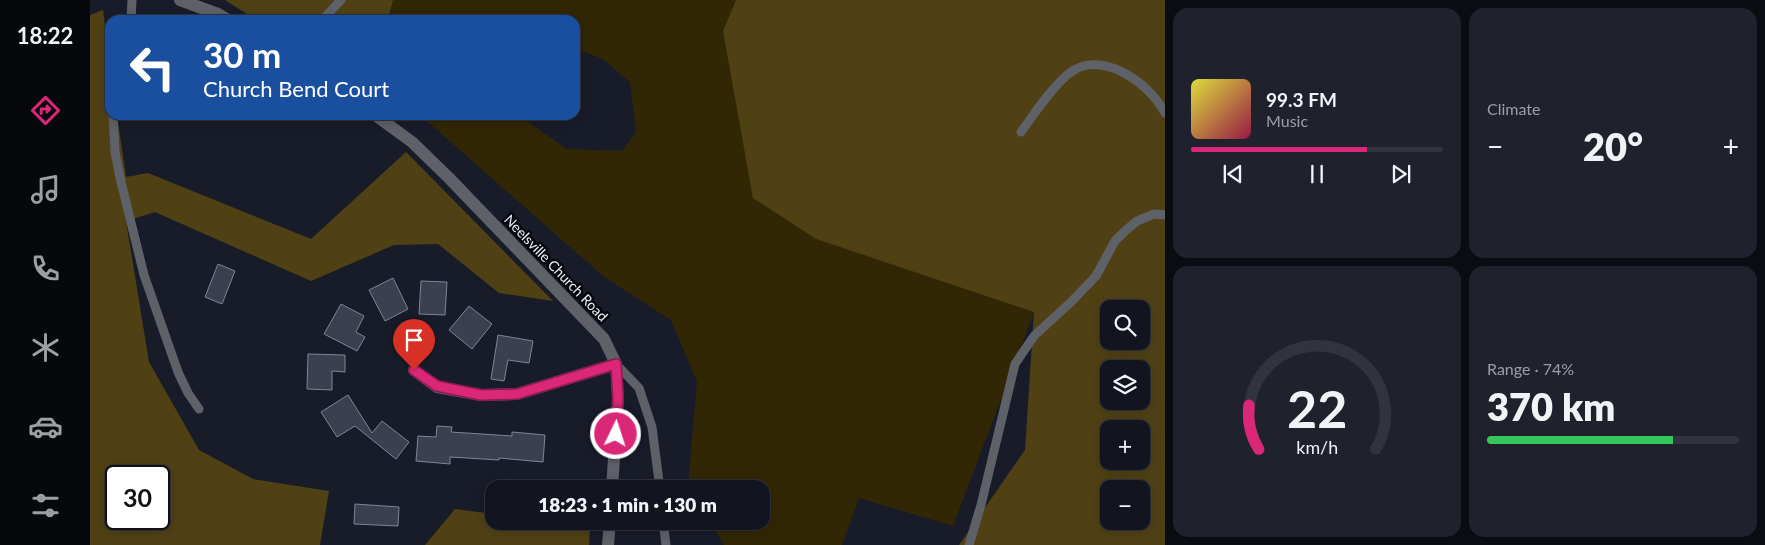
<!DOCTYPE html>
<html lang="en">
<head>
<meta charset="utf-8">
<style>
	:root { --surface:#12151f; --page:#1f222c; --text:#f1f3f6; --muted:#9c9fa4; --line:#31343d; --accent:#db2777 }
	body { margin:0; font-family:Lato,sans-serif; background:var(--page); color:var(--text); height:100vh; display:flex; flex-direction:column; font-size:19px; white-space:nowrap }
	* { box-sizing:border-box; margin:0 }
	p { font-size:16px; color:var(--muted) }
	.icon { flex:none; width:28px; height:28px; fill:none; stroke:currentColor; stroke-width:2; stroke-linecap:round; stroke-linejoin:round }
	.map { position:relative; flex:1; overflow:hidden }
	.details { display:flex; flex-direction:column; gap:8px; padding:8px; background:#0a0c11; width:600px }
	.details>* { flex:none }
	.top-card { position:absolute; left:15px; top:15px; width:475px; height:105px; border-radius:15px; box-shadow:0 2px 12px #0003,0 0 0 1px var(--line); background:#1a4fa0; color:#fff; overflow:hidden }
	.tools { position:absolute; left:1010px; top:300px; display:grid; gap:10px }
	.tools a { display:grid; place-items:center; width:50px; height:50px; border-radius:10px; background:var(--surface); box-shadow:0 2px 12px #0003,0 0 0 1px var(--line); font-size:25px }
	.speed { position:absolute; left:15px; top:465px; display:flex; gap:10px; font-size:25px; font-weight:700; text-align:center }
	.speed>* { display:grid; place-content:center; width:65px; height:65px; border-radius:50%; background:var(--surface); box-shadow:0 2px 12px #0003,0 0 0 1px var(--line); line-height:1 }
	.speed .limit { border:2px solid #111; border-radius:8px; background:#fff; color:#111 }
	.pin { position:absolute; display:grid; place-items:center; width:42px; height:42px; color:#fff; margin:-51px -21px; border-radius:50% 50% 50% 0; rotate:-45deg; box-shadow:0 0 5px #0007 }
	.pin .icon { rotate:45deg }
	.me { position:absolute; width:55px; margin:-28px; rotate:4deg; stroke-linejoin:round; filter:drop-shadow(0 0 4px #0008) }
	.turn { display:flex; align-items:center; gap:18px; height:105px; padding:0 15px; font-size:22px }
	.turn .icon { width:65px; height:65px; stroke-width:2.5 }
	.turn b { display:block; font-size:35px; line-height:42px }
	.big { font-size:38px; font-weight:800; line-height:1.1 }
	.details .tile { flex:1; display:flex; flex-direction:column; justify-content:center; gap:8px; min-width:0; padding:0 18px; border-radius:15px; background:var(--page) }
	.details .dial { align-items:center; gap:0 }
	.dial svg { height:130px; overflow:visible; fill:none; stroke:var(--line); stroke-width:7; stroke-linecap:round; text-anchor:middle }
	.dial text { fill:var(--text); stroke:none }
	.song { display:flex; align-items:center; gap:15px }
	.cover { width:60px; height:60px; border-radius:8px; background:linear-gradient(135deg,hsl(60 70% 55%),hsl(340 70% 35%)) }
	.played { height:5px; border-radius:2px; background:linear-gradient(90deg,var(--accent) 70%,var(--line) 70%) }
	.keys { display:flex; justify-content:space-around; direction:ltr }
	.heat { display:flex; justify-content:space-between; align-items:center; font-size:28px; direction:ltr }
	.charge { height:8px; border-radius:4px; background:linear-gradient(90deg,#34c759 74%,var(--line) 0) }
	.details .tiles { flex:1; display:grid; gap:8px; grid-template-columns:repeat(2,1fr) }
	.trip { position:absolute; left:395px; top:480px; width:285px; height:50px; border-radius:15px; background:var(--surface); box-shadow:0 2px 12px #0003,0 0 0 1px var(--line); font-weight:800; line-height:50px; text-align:center }
	main { display:flex; flex:1; min-height:0 }
	.tabs { display:flex; flex-direction:column; width:90px; justify-content:space-around; align-items:center; background:#07080c; color:var(--muted) }
	.tabs .icon { width:35px; height:35px }
	.tabs .active { color:var(--accent) }
	.tabs b { font-size:22px; color:var(--text) }
	.map>svg:first-child { display:block }
	.green { fill:#322704 }
	.forest { fill:#504115; fill-rule:evenodd }
	.building { fill:#3b4050; stroke:#7f8596 }
	.lines { fill:none; stroke-linecap:round; stroke-linejoin:round }
	.lane { stroke:#5f6169; stroke-width:9 }
	.street { stroke:#5f6169; stroke-width:12 }
	.route-casing { stroke:#8e194d; stroke-width:12 }
	.route { stroke:#db2777; stroke-width:9 }
	.labels { text-anchor:middle; stroke-width:5; stroke-linejoin:round; paint-order:stroke }
	.street-label { font-size:14px; fill:#edf1fa; stroke:#05070c }
</style>
</head>
<body>
<main>
<nav class="tabs">
<b>18:22</b>
<svg class="icon active" aria-label="directions" viewBox="0 0 24 24"><path d="M12 3l9 9-9 9-9-9zM9 14v-3h6M13 9l2 2-2 2"/></svg>
<svg class="icon" aria-label="music" viewBox="0 0 24 24"><path d="M9 18V5l10-2v13"/><circle cx="6" cy="18" r="3"/><circle cx="16" cy="16" r="3"/></svg>
<svg class="icon" aria-label="phone" viewBox="0 0 24 24"><path d="M5 4h4l2 5-3 2q2 4 5 5l2-3 5 2v4C11 20 4 13 5 4z"/></svg>
<svg class="icon" aria-label="climate" viewBox="0 0 24 24"><path d="M12 3v18M4 7l16 10M4 17L20 7"/></svg>
<svg class="icon" aria-label="car" viewBox="0 0 24 24"><path d="M5 17H2v-5l4-1 3-4h7l3 4 3 1v5h-3M9 17h6M6 11h13"/><circle cx="7" cy="17" r="2"/><circle cx="17" cy="17" r="2"/></svg>
<svg class="icon" aria-label="filters" viewBox="0 0 24 24"><path d="M4 7h16M4 17h16"/><circle cx="9" cy="7" r="2"/><circle cx="15" cy="17" r="2"/></svg>
</nav>
<div class="map">
<svg width="1075" height="545" viewBox="0 0 1075 545">
	<rect width="100%" height="100%" fill="#181c29"/>
	<path class="green" d="M 303,0 L 646,0 L 633,31 L 726,239 L 944,312 L 863,526 L 769,498 L 752,545 L 634,545 L 619,521 L 671,521 L 671,489 L 600,489 L 598,485 L 607,382 L 581,320 L 513,276 L 330,115 L 428,115 L 477,149 L 532,151 L 546,132 L 540,82 L 513,59 L 485,48 L 485,20 L 299,20 Z"/>
	<g class="forest">
		<path d="M 135,0 L 303,0 L 298,20 L 166,20 Z"/>
		<path d="M 646,0 L 1075,0 L 1075,545 L 869,545 L 935,450 L 944,312 L 726,239 L 663,198 L 633,31 ZM 1019,309 L 1051,309 L 1051,341 L 1019,341 ZM 1019,369 L 1051,369 L 1051,401 L 1019,401 ZM 1019,429 L 1051,429 L 1051,461 L 1019,461 ZM 1019,489 L 1051,489 L 1051,521 L 1019,521 Z"/>
		<path d="M 13,10 L 20,64 L 20,115 L 27,115 L 36,177 L 58,173 L 221,239 L 316,152 L 463,301 L 409,293 L 348,244 L 304,245 L 221,281 L 65,212 L 36,221 L 59,362 L 109,450 L 163,479 L 239,491 L 230,545 L 0,545 L 0,15 ZM 26,476 L 69,476 L 69,519 L 26,519 Z"/>
		<path d="M 365,509 L 404,514 L 404,521 L 462,521 L 500,526 L 499,545 L 335,545 Z"/>
	</g>
	<g class="building">
		<path d="M 128,264 L 145,271 L 132,304 L 115,297 Z"/>
		<path d="M 303,278 L 318,309 L 295,321 L 279,290 Z"/>
		<path d="M 331,281 L 357,282 L 355,315 L 329,314 Z"/>
		<path d="M 251,304 L 274,316 L 266,332 L 275,337 L 267,351 L 234,334 Z"/>
		<path d="M 379,306 L 402,324 L 382,349 L 359,330 Z"/>
		<path d="M 408,335 L 443,341 L 439,363 L 418,360 L 414,381 L 401,379 Z"/>
		<path d="M 218,354 L 255,355 L 255,372 L 242,371 L 242,390 L 217,389 Z"/>
		<path d="M 258,395 L 282,433 L 292,421 L 319,442 L 306,459 L 265,426 L 247,437 L 231,412 Z"/>
		<path d="M 347,426 L 362,427 L 361,432 L 422,436 L 422,432 L 455,435 L 453,462 L 409,458 L 409,460 L 360,457 L 360,464 L 326,461 L 328,436 L 346,437 Z"/>
		<path d="M 265,504 L 309,507 L 308,526 L 264,524 Z"/>
	</g>
	<g class="lines">
		<g class="lane">
			<path d="M 41,20 L 42,0"/>
			<path d="M 235,20 L 235,17 L 251,0"/>
			<path d="M 23,115 L 25,152 L 31,182 L 54,275 L 88,372 L 98,393 L 109,409"/>
			<path d="M 931,132 C 945,113 959,91 977,75 C 1009,47 1059,82 1075,113"/>
			<path d="M 526,364 L 549,388 L 562,427 L 570,489"/>
			<path d="M 573,521 L 576,545"/>
			<path d="M 879,545 L 891,505 L 925,364 L 944,336 L 981,302 L 1006,276 L 1025,241 L 1035,231 L 1047,221 L 1064,214 L 1075,215"/>
		</g>
		<g class="street">
			<path d="M 90,0 L 128,14 L 138,20"/>
			<path d="M 285,115 L 322,142 L 359,178 L 514,339 L 526,364 L 528,398 L 522,489"/>
			<path d="M 324,370 L 347,387 L 391,395 L 427,394 L 526,364"/>
			<path d="M 518,545 L 520,521"/>
		</g>
	</g>
	<g class="lines">
		<g class="route-casing">
			<path id="route" d="M 324,370 L 347,386 L 391,395 L 427,394 L 526,364 L 528,398 L 526,434"/>
		</g>
		<use href="#route" class="route"/>
	</g>
	<g class="labels">
		<g class="street-label">
			<text transform="translate(466 268) rotate(46)" y="5">Neelsville Church Road</text>
		</g>
	</g>
</svg>
<div class="tools">
<a><svg class="icon" aria-label="search" viewBox="0 0 24 24"><circle cx="10" cy="10" r="6"/><path d="M15 15l6 6"/></svg></a>
<a><svg class="icon" aria-label="layers" viewBox="0 0 24 24"><path d="M12 4l9 5-9 5-9-5zM3 14l9 5 9-5"/></svg></a>
<a>+</a>
<a>−</a>
</div>
<div class="speed"><div class="limit">30</div></div>
<div class="pin" style="left:324px;top:370px;background:#d93025"><svg class="icon" aria-label="arrive" viewBox="0 0 24 24"><path d="M6 21V4h12l-3 4 3 4H6"/></svg></div>
<svg class="me" style="left:526px;top:434px" viewBox="-20 -20 40 40"><circle r="17" fill="#db2777" stroke="#fff" stroke-width="3"/><path d="M0-11L8 9 0 5-8 9z" fill="#fff"/></svg>
<div class="trip">18:23 · 1 min · 130 m</div>
<div class="top-card">
<div class="turn"><svg class="icon" aria-label="left" viewBox="0 0 24 24"><path d="M17 20v-9H6M10 6l-5 5 5 5"/></svg><div><b>30 m</b>Church Bend Court</div></div>
</div>
</div>
<section class="details">
<div class="tiles">
<div class="tile">
<div class="song"><i class="cover"></i><div><b>99.3 FM</b><p>Music</p></div></div>
<div class="played"></div>
<div class="keys"><svg class="icon" aria-label="previous" viewBox="0 0 24 24"><path d="M18 5L8 12l10 7zM5 5v14"/></svg><svg class="icon" aria-label="pause" viewBox="0 0 24 24"><path d="M8 5v14M16 5v14"/></svg><svg class="icon" aria-label="next" viewBox="0 0 24 24"><path d="M6 5l10 7-10 7zM19 5v14"/></svg></div>
</div>
<div class="tile"><p>Climate</p>
<div class="heat"><a>−</a><b class="big">20°</b><a>+</a></div>
</div>
<div class="tile dial"><svg viewBox="0 0 100 80">
<path d="M14 69A42 42 0 1 1 86 69"/>
<path d="M14 69A42 42 0 0 1 8 42" stroke="#db2777"/>
<text x="50" y="56" font-size="32" font-weight="700">22</text>
<text x="50" y="72" font-size="11">km/h</text>
</svg></div>
<div class="tile"><p>Range · 74%</p><b class="big">370 km</b><div class="charge"></div></div>
</div>
</section>
</main>
</body>
</html>
